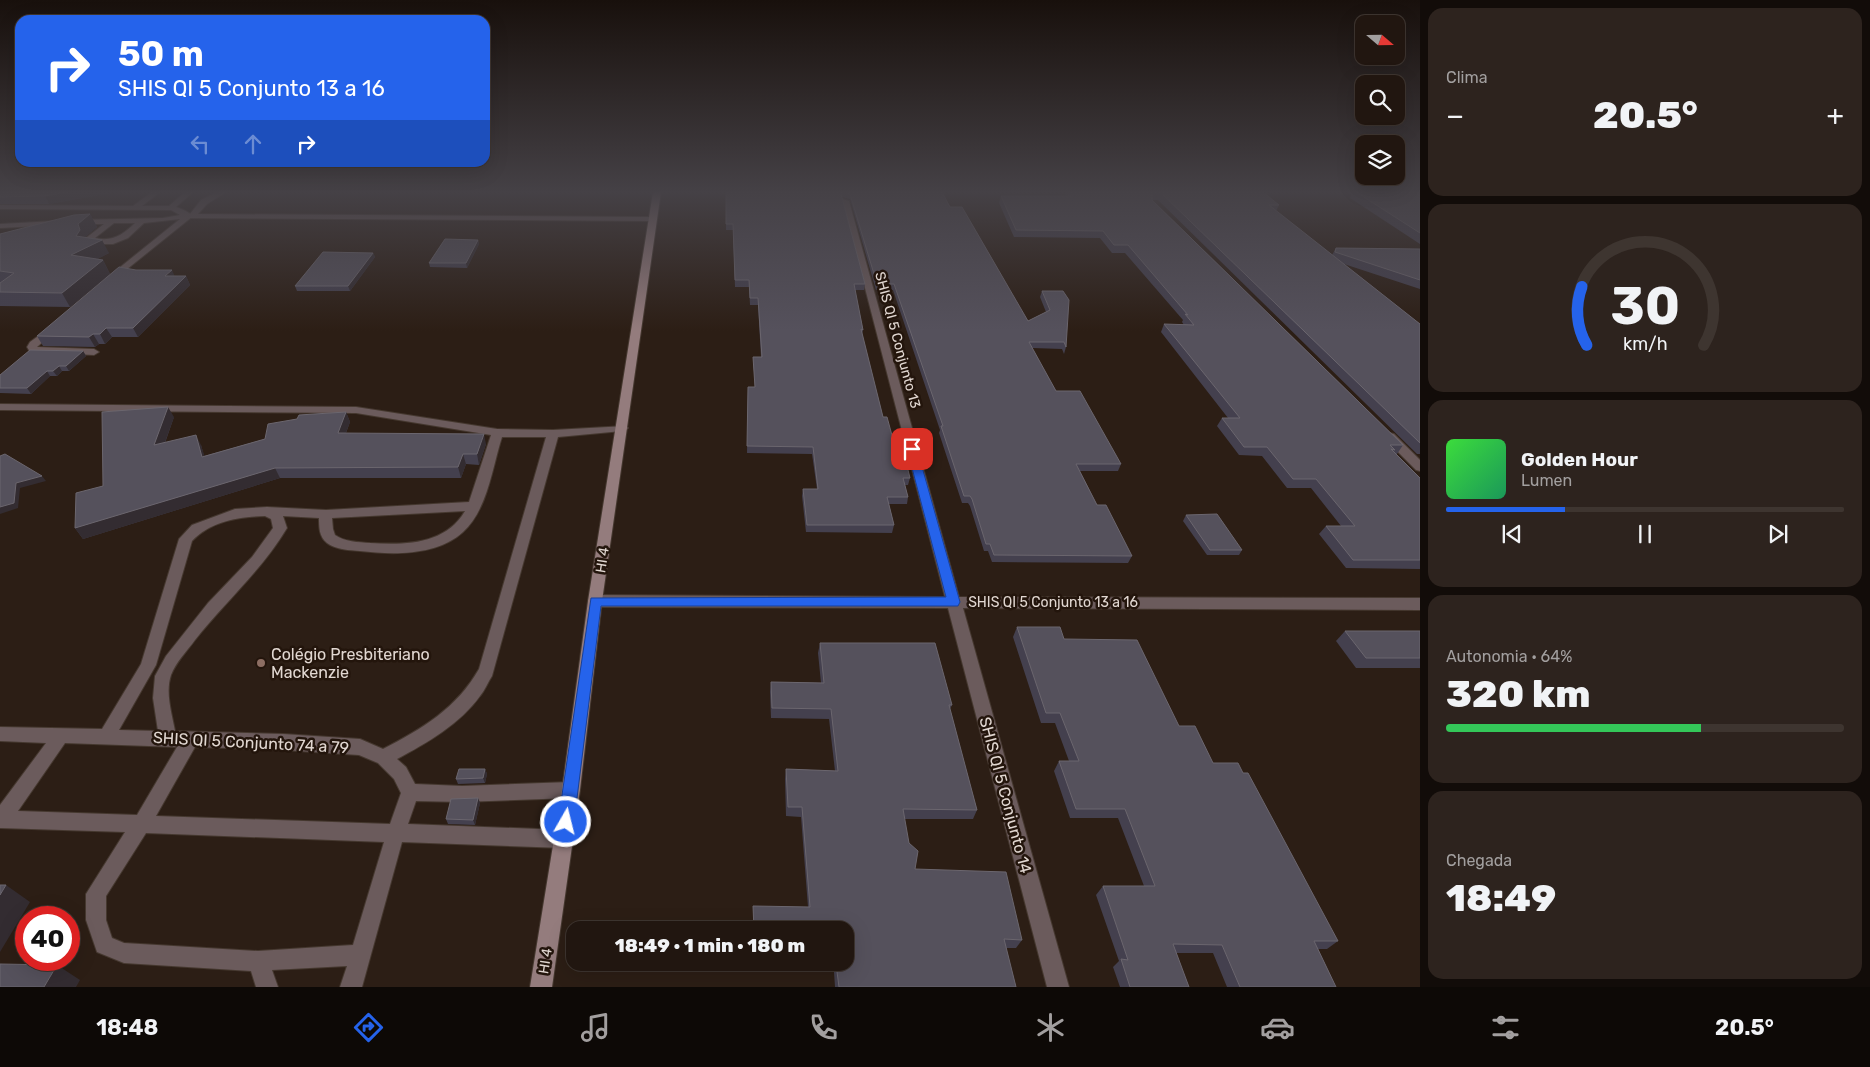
<!DOCTYPE html>
<html lang="pt">
<head>
<meta charset="utf-8">
<style>
	:root { --surface:#211610; --page:#2d231e; --text:#f1f3f6; --muted:#a29f9f; --line:#3e3530; --accent:#2563eb }
	body { margin:0; font-family:Rubik,sans-serif; background:var(--page); color:var(--text); height:100vh; display:flex; flex-direction:column; font-size:19px; white-space:nowrap }
	* { box-sizing:border-box; margin:0 }
	p { font-size:16px; color:var(--muted) }
	.icon { flex:none; width:28px; height:28px; fill:none; stroke:currentColor; stroke-width:2; stroke-linecap:round; stroke-linejoin:round }
	.map { position:relative; flex:1; overflow:hidden }
	.drawer { display:flex; flex-direction:column; gap:8px; padding:8px; background:#120c09; width:450px }
	.drawer>* { flex:none }
	.guide { position:absolute; left:15px; top:15px; width:475px; height:152px; border-radius:15px; box-shadow:0 5px 20px #0002,0 0 0 1px var(--line); background:#2563eb; color:#fff; overflow:hidden }
	.needle { width:32px; rotate:110deg }
	.tools { position:absolute; left:1355px; top:15px; display:grid; gap:10px }
	.tools a { display:grid; place-items:center; width:50px; height:50px; border-radius:10px; background:var(--surface); box-shadow:0 5px 20px #0002,0 0 0 1px var(--line); font-size:25px }
	.speed { position:absolute; left:15px; top:906px; display:flex; gap:10px; font-size:25px; font-weight:700; text-align:center }
	.speed>* { display:grid; place-content:center; width:65px; height:65px; border-radius:50%; background:var(--surface); box-shadow:0 5px 20px #0002,0 0 0 1px var(--line); line-height:1 }
	.speed .limit { border:8px solid #d22; background:#fff; color:#111 }
	.pin { position:absolute; display:grid; place-items:center; width:42px; height:42px; color:#fff; margin:-21px; border-radius:10px; box-shadow:0 2px 8px #0006 }
	.me { position:absolute; width:55px; margin:-28px; rotate:8deg; stroke-linejoin:round; filter:drop-shadow(0 0 4px #0008) }
	.turn { display:flex; align-items:center; gap:18px; height:105px; padding:0 20px; font-size:22px }
	.turn .icon { width:65px; height:65px; stroke-width:2.5 }
	.turn b { display:block; font-size:35px; line-height:42px }
	.lanes { display:flex; align-items:center; height:48px; padding:0 20px; background:#0003; justify-content:center; gap:25px; direction:ltr }
	.lanes .off { opacity:.35 }
	.big { font-size:38px; font-weight:800; line-height:1.1 }
	.drawer .card { flex:1; display:flex; flex-direction:column; justify-content:center; gap:8px; min-width:0; padding:0 18px; border-radius:15px; background:var(--page) }
	.drawer .dial { align-items:center; gap:0 }
	.dial svg { height:130px; overflow:visible; fill:none; stroke:var(--line); stroke-width:7; stroke-linecap:round; text-anchor:middle }
	.dial text { fill:var(--text); stroke:none }
	.song { display:flex; align-items:center; gap:15px }
	.cover { width:60px; height:60px; border-radius:8px; background:linear-gradient(135deg,hsl(120 70% 55%),hsl(150 70% 35%)) }
	.played { height:5px; border-radius:2px; background:linear-gradient(90deg,var(--accent) 30%,var(--line) 30%) }
	.keys { display:flex; justify-content:space-around; direction:ltr }
	.heat { display:flex; justify-content:space-between; align-items:center; font-size:28px; direction:ltr }
	.charge { height:8px; border-radius:4px; background:linear-gradient(90deg,#34c759 64%,var(--line) 0) }
	.trip { position:absolute; left:566px; top:921px; width:288px; height:50px; border-radius:15px; background:var(--surface); box-shadow:0 5px 20px #0002,0 0 0 1px var(--line); font-weight:800; line-height:50px; text-align:center }
	.tabs { display:flex; height:80px; justify-content:space-around; align-items:center; background:#0d0906; color:var(--muted) }
	.tabs .icon { width:35px; height:35px }
	.tabs .current { color:var(--accent) }
	.tabs b { font-size:22px; color:var(--text) }
	main { display:flex; flex:1; min-height:0 }
	.map>svg:first-child { display:block }
	.lines { fill:none; stroke-linecap:round; stroke-linejoin:round }
	.lane-casing { stroke:#45382f; stroke-width:2 }
	.street-casing { stroke:#45382f; stroke-width:2 }
	.secondary-casing { stroke:#45382f; stroke-width:2 }
	.lane { fill:#6b5b5c; fill-rule:evenodd }
	.street { fill:#6b5b5c; fill-rule:evenodd }
	.secondary { fill:#947c7d; fill-rule:evenodd }
	.wall { fill:#44404e }
	.shaded-wall { fill:#332c31 }
	.building { fill:#55515c; stroke:#6b666e }
	.route { fill:#2563eb; stroke:#184099 }
	.education-dot { fill:#8d6e63; stroke:#23150c; stroke-width:2 }
	.labels { text-anchor:middle; stroke-width:5; stroke-linejoin:round; paint-order:stroke }
	.street-label { font-size:14px; fill:#e1d7d1; stroke:#23150c }
	.near-poi-label { font-size:16px; fill:#e1d7d1; stroke:#23150c; text-anchor:start }
	.near-street-label { font-size:16px; fill:#e1d7d1; stroke:#23150c }
</style>
</head>
<body>
<main>
<div class="map">
<svg width="1420" height="987" viewBox="0 0 1420 987">
	<rect width="100%" height="100%" fill="#2c1e15"/>
	<g class="lines">
		<g class="lane-casing">
			<g id="lane">
				<path d="M 152,192 L 160,192 L 142,206 L 169,206 L 185,192 L 193,192 L 176,207 C 182,209 189,212 193,216 L 111,282 L 107,279 L 108,277 L 180,219 L 144,223 L 128,238 L 113,244 L 99,244 L 88,242 L 86,238 L 104,224 L 78,224 L 74,222 L 75,220 L 163,218 L 180,215 L 171,210 L 0,209 L 0,205 L 133,206 ZM 114,223 L 135,223 C 123,235 112,242 95,238 Z"/>
				<path d="M 55,221 L 59,223 L 58,225 L 0,228 L 0,224 Z"/>
				<path d="M 52,326 L 55,327 L 55,331 L 37,347 L 94,349 L 99,352 L 94,355 L 30,352 L 27,347 L 30,342 Z"/>
				<path d="M 0,404 L 356,407 L 497,429 L 553,430 L 626,426 L 628,428 L 626,430 L 622,431 L 558,437 L 492,676 C 488,682 485,690 480,696 C 460,724 427,743 397,759 L 406,767 L 415,784 L 462,786 L 571,782 L 577,784 L 580,790 L 577,796 L 571,798 L 462,802 L 416,801 L 408,824 L 564,830 L 571,833 L 573,839 L 571,845 L 564,848 L 402,842 L 362,987 L 340,987 L 347,966 L 272,970 L 278,987 L 256,987 L 251,971 L 124,963 L 97,952 L 86,920 L 86,894 L 125,832 L 0,828 L 0,805 L 46,743 L 0,741 L 0,727 L 102,729 L 141,664 L 179,539 L 192,525 L 235,509 L 267,507 L 326,510 L 469,502 L 491,435 L 356,413 L 0,410 ZM 502,437 L 546,437 L 479,669 C 457,708 422,729 383,749 L 360,739 L 283,734 L 175,731 C 172,714 165,693 171,675 C 176,662 187,651 195,640 C 225,602 262,570 287,528 L 283,516 L 319,518 C 319,527 319,537 327,543 C 336,550 350,550 360,551 C 393,555 437,556 463,532 C 488,509 492,468 502,437 ZM 465,511 C 445,545 405,545 370,543 C 358,542 345,542 335,535 L 333,529 L 332,518 ZM 265,516 L 271,519 L 273,528 L 252,557 L 208,603 L 166,656 L 155,676 L 153,698 L 158,731 L 119,730 L 156,665 L 192,541 C 211,521 238,517 265,516 ZM 65,743 L 177,747 L 137,815 L 18,811 ZM 195,747 L 283,750 L 359,755 L 378,763 L 394,779 L 401,793 L 390,824 L 156,816 ZM 146,833 L 384,842 L 353,945 L 258,951 L 124,943 L 112,938 L 106,920 L 106,896 Z"/>
			</g>
		</g>
		<g class="street-casing">
			<g id="street">
				<path d="M 217,192 L 226,192 L 207,204 L 198,214 L 652,217 L 656,219 L 652,221 L 182,218 L 182,214 L 190,214 L 201,200 Z"/>
				<path d="M 842,199 L 849,201 L 959,597 L 1420,598 L 1420,610 L 963,608 L 1069,987 L 1047,987 L 948,608 L 595,607 L 590,605 L 588,601 L 590,597 L 595,595 L 945,597 Z"/>
				<path d="M 1390,433 L 1394,434 L 1420,460 L 1420,471 L 1416,470 L 1386,440 L 1384,437 L 1386,434 Z"/>
			</g>
		</g>
		<g class="secondary-casing">
			<path id="secondary" d="M 653,192 L 661,192 L 602,601 L 580,790 L 552,987 L 530,987 L 562,790 L 588,601 Z"/>
		</g>
		<use href="#lane" class="lane"/>
		<use href="#street" class="street"/>
		<use href="#secondary" class="secondary"/>
	</g>
	<g class="wall">
		<path d="M 0,192 L 116,192 L 49,204 L 0,204 Z"/>
		<path d="M 726,192 L 942,192 L 950,207 L 1028,321 L 1046,312 L 1040,297 L 1042,291 L 1066,347 L 1064,354 L 1062,349 L 1032,348 L 1056,391 L 1121,464 L 1118,471 L 1080,471 L 1097,505 L 1132,556 L 1128,563 L 992,562 L 988,551 L 984,551 L 970,506 L 968,503 L 962,503 L 939,433 L 940,430 L 893,290 L 876,290 L 850,199 L 843,197 L 842,198 L 865,284 L 864,290 L 855,290 L 863,330 L 862,334 L 883,417 L 896,450 L 910,478 L 908,485 L 905,485 L 908,497 L 907,504 L 889,504 L 894,525 L 892,533 L 806,532 L 802,496 L 803,489 L 817,489 L 812,454 L 747,453 L 748,387 L 755,387 L 753,357 L 761,357 L 758,305 L 750,305 L 749,287 L 735,287 L 733,230 L 726,230 Z"/>
		<path d="M 1064,192 L 1263,192 L 1279,205 L 1276,211 L 1332,255 L 1336,248 L 1420,249 L 1420,289 L 1344,264 L 1420,324 L 1420,454 L 1417,454 L 1158,200 L 1152,200 L 1403,445 L 1397,454 L 1395,454 L 1420,478 L 1420,569 L 1346,568 L 1319,534 L 1326,526 L 1341,526 L 1311,488 L 1287,488 L 1262,456 L 1239,455 L 1217,426 L 1222,418 L 1228,418 L 1161,332 L 1164,324 L 1184,325 L 1182,322 L 1183,320 L 1125,253 L 1112,253 L 1100,238 L 1014,237 L 999,203 L 1001,196 L 1067,196 Z"/>
		<path d="M 1348,192 L 1420,192 L 1420,244 L 1350,198 L 1351,195 Z"/>
		<path d="M 90,214 L 97,227 L 85,237 L 109,253 L 97,259 L 103,260 L 110,274 L 70,307 L 0,306 L 0,234 Z"/>
		<path d="M 478,240 L 479,244 L 467,268 L 430,267 L 429,263 Z"/>
		<path d="M 373,253 L 375,257 L 350,291 L 297,291 L 295,286 Z"/>
		<path d="M 175,276 L 186,276 L 190,285 L 138,337 L 112,337 L 105,344 L 99,344 L 95,347 L 43,346 L 37,336 Z"/>
		<path d="M 83,351 L 86,356 L 69,371 L 62,371 L 57,376 L 50,376 L 31,394 L 0,393 L 0,375 Z"/>
		<path d="M 346,412 L 350,422 L 346,433 L 486,444 L 479,465 L 466,464 L 461,478 L 280,478 L 83,539 L 75,528 L 103,486 L 174,417 L 165,443 L 201,445 L 204,456 L 265,439 Z"/>
		<path d="M 1186,515 L 1242,550 L 1239,555 L 1207,555 L 1183,521 Z"/>
		<path d="M 1017,627 L 1064,639 L 1179,726 L 1213,763 L 1338,941 L 1327,949 L 1318,949 L 1336,987 L 1227,987 L 1213,953 L 1176,953 L 1189,987 L 1120,987 L 1113,967 L 1119,961 L 1096,895 L 1103,886 L 1144,886 L 1118,818 L 1070,818 L 1054,771 L 1059,761 L 1069,761 L 1055,723 L 1041,723 L 1013,637 Z"/>
		<path d="M 1345,631 L 1420,631 L 1420,668 L 1356,668 L 1336,641 Z"/>
		<path d="M 820,643 L 952,705 L 950,709 L 977,810 L 973,819 L 904,819 L 909,843 L 915,869 L 1022,940 L 1016,948 L 1006,948 L 1016,987 L 835,987 L 834,972 L 757,971 L 757,962 L 845,962 L 845,930 L 753,930 L 753,906 L 808,907 L 801,817 L 786,816 L 785,779 L 786,769 L 835,771 L 829,719 L 771,718 L 770,692 L 771,682 L 821,683 L 818,653 Z"/>
		<path d="M 485,769 L 487,774 L 485,783 L 458,784 L 456,779 Z"/>
		<path d="M 478,798 L 480,803 L 475,825 L 448,824 L 446,819 Z"/>
	</g>
	<g class="shaded-wall">
		<path d="M 68,192 L 116,192 L 49,204 L 45,196 Z"/>
		<path d="M 90,214 L 97,227 L 85,237 L 87,243 L 76,236 L 78,224 Z"/>
		<path d="M 102,240 L 109,253 L 79,269 L 71,255 Z"/>
		<path d="M 478,240 L 479,244 L 467,268 L 466,263 Z"/>
		<path d="M 373,253 L 375,257 L 350,291 L 348,286 Z"/>
		<path d="M 103,260 L 110,274 L 70,307 L 62,293 Z"/>
		<path d="M 172,270 L 176,279 L 165,276 Z"/>
		<path d="M 186,276 L 190,285 L 138,337 L 133,328 Z"/>
		<path d="M 106,328 L 112,337 L 105,344 L 100,334 Z"/>
		<path d="M 93,334 L 99,344 L 95,347 L 89,337 Z"/>
		<path d="M 83,351 L 86,356 L 69,371 L 66,366 Z"/>
		<path d="M 59,366 L 62,371 L 57,376 L 53,371 Z"/>
		<path d="M 47,371 L 50,376 L 31,394 L 27,388 Z"/>
		<path d="M 168,407 L 174,417 L 160,456 L 154,445 Z"/>
		<path d="M 346,412 L 350,422 L 342,443 L 338,433 Z"/>
		<path d="M 484,434 L 486,444 L 479,465 L 477,454 Z"/>
		<path d="M 196,435 L 201,445 L 208,467 L 202,457 Z"/>
		<path d="M 463,454 L 466,464 L 461,478 L 458,467 Z"/>
		<path d="M 275,468 L 280,478 L 83,539 L 75,528 Z"/>
		<path d="M 42,476 L 46,481 L 20,488 L 18,508 L 0,514 L 0,507 L 16,483 Z"/>
		<path d="M 485,769 L 487,774 L 485,783 L 483,778 Z"/>
		<path d="M 478,798 L 480,803 L 475,825 L 473,820 Z"/>
		<path d="M 6,885 L 30,902 L 0,952 L 0,895 Z"/>
		<path d="M 57,965 L 80,980 L 76,987 L 44,987 Z"/>
	</g>
	<g class="building">
		<path d="M 0,192 L 68,192 L 45,196 L 0,197 Z"/>
		<path d="M 726,192 L 842,192 L 841,194 L 865,284 L 854,284 L 863,330 L 861,329 L 883,417 L 887,417 L 896,450 L 903,450 L 910,478 L 903,478 L 908,497 L 887,497 L 894,525 L 807,525 L 803,489 L 818,489 L 813,447 L 747,446 L 748,387 L 755,387 L 753,357 L 762,357 L 758,298 L 750,298 L 749,280 L 735,280 L 733,224 L 726,224 Z"/>
		<path d="M 846,192 L 942,192 L 950,207 L 962,207 L 1028,321 L 1050,310 L 1042,291 L 1063,291 L 1069,300 L 1066,347 L 1064,342 L 1029,342 L 1056,391 L 1080,391 L 1121,464 L 1076,464 L 1097,505 L 1106,505 L 1132,556 L 994,555 L 990,544 L 986,544 L 972,499 L 970,496 L 964,496 L 941,426 L 943,426 L 894,284 L 877,284 L 850,194 Z"/>
		<path d="M 1071,192 L 1263,192 L 1279,205 L 1269,205 L 1420,324 L 1420,443 L 1161,193 L 1152,193 L 1152,200 L 1403,445 L 1390,445 L 1395,450 L 1391,449 L 1420,478 L 1420,560 L 1353,560 L 1326,526 L 1355,526 L 1316,479 L 1293,479 L 1267,447 L 1244,447 L 1222,418 L 1240,418 L 1164,324 L 1194,325 L 1185,314 L 1188,315 L 1128,245 L 1114,245 L 1103,231 L 1016,230 L 1001,196 L 1073,196 Z"/>
		<path d="M 1356,192 L 1420,192 L 1420,233 Z"/>
		<path d="M 90,214 L 78,224 L 80,230 L 76,236 L 102,240 L 71,255 L 103,260 L 62,293 L 0,292 L 0,283 L 14,273 L 0,271 L 0,234 L 74,215 Z"/>
		<path d="M 445,239 L 478,240 L 466,263 L 429,263 Z"/>
		<path d="M 1336,248 L 1420,249 L 1420,280 L 1335,252 Z"/>
		<path d="M 323,252 L 373,253 L 348,286 L 295,286 Z"/>
		<path d="M 119,267 L 136,270 L 172,270 L 165,276 L 186,276 L 133,328 L 106,328 L 100,334 L 93,334 L 89,337 L 37,336 Z"/>
		<path d="M 30,350 L 83,351 L 66,366 L 59,366 L 53,371 L 47,371 L 27,388 L 0,388 L 0,375 Z"/>
		<path d="M 168,407 L 154,445 L 196,435 L 202,457 L 265,439 L 268,424 L 297,419 L 299,415 L 346,412 L 338,433 L 484,434 L 477,454 L 463,454 L 458,467 L 275,468 L 75,528 L 76,493 L 103,486 L 102,412 Z"/>
		<path d="M 5,454 L 42,476 L 16,483 L 14,503 L 0,507 L 0,456 Z"/>
		<path d="M 1217,514 L 1242,550 L 1210,550 L 1186,515 Z"/>
		<path d="M 1017,627 L 1060,627 L 1064,639 L 1137,640 L 1179,726 L 1195,726 L 1213,763 L 1238,763 L 1243,773 L 1248,773 L 1338,941 L 1314,941 L 1336,987 L 1240,987 L 1222,945 L 1173,944 L 1189,987 L 1130,987 L 1121,959 L 1128,960 L 1103,886 L 1155,886 L 1125,809 L 1076,809 L 1059,761 L 1079,761 L 1060,713 L 1046,713 Z"/>
		<path d="M 1345,631 L 1420,631 L 1420,658 L 1366,658 Z"/>
		<path d="M 820,643 L 935,643 L 952,705 L 949,705 L 977,810 L 903,809 L 909,843 L 918,851 L 915,869 L 1006,872 L 1022,940 L 1004,939 L 1016,987 L 839,987 L 836,964 L 758,963 L 845,962 L 845,930 L 754,930 L 753,906 L 810,907 L 802,807 L 788,807 L 786,769 L 838,771 L 831,709 L 772,708 L 771,682 L 824,683 Z"/>
		<path d="M 459,769 L 485,769 L 483,778 L 456,779 Z"/>
		<path d="M 478,798 L 473,820 L 446,819 L 451,799 Z"/>
		<path d="M 0,885 L 6,885 L 0,895 Z"/>
		<path d="M 0,964 L 57,965 L 44,987 L 0,987 Z"/>
	</g>
	<linearGradient id="sky" x2="0" y2="1"><stop stop-color="#18100c"/><stop offset="0.58" stop-color="#454146"/><stop offset="1" stop-color="#454146" stop-opacity="0"/></linearGradient>
	<rect width="1420" height="331" fill="url(#sky)"/>
	<path class="route" d="M 912,446 L 917,449 L 960,602 L 958,606 L 601,606 L 574,822 L 572,828 L 566,831 L 560,828 L 558,822 L 591,598 L 946,597 L 907,449 Z"/>
	<circle class="education-dot" cx="261" cy="663" r="5"/>
	<g class="labels">
		<g class="street-label">
			<text transform="translate(898 340) rotate(75)" y="5">SHIS QI 5 Conjunto 13</text>
			<text transform="translate(602 560) rotate(-81)" y="5">HI 4</text>
			<text x="1053" y="607">SHIS QI 5 Conjunto 13 a 16</text>
			<text transform="translate(545 961) rotate(-81)" y="5">HI 4</text>
		</g>
		<g class="near-poi-label">
			<text x="271" y="660">Colégio Presbiteriano<tspan x="271" dy="18">Mackenzie</tspan></text>
		</g>
		<g class="near-street-label">
			<text transform="translate(251 742) rotate(3)" y="6">SHIS QI 5 Conjunto 74 a 79</text>
			<text transform="translate(1006 795) rotate(75)" y="6">SHIS QI 5 Conjunto 14</text>
		</g>
	</g>
</svg>
<div class="tools">
<a><svg class="needle" viewBox="-14 -14 28 28"><path d="M0-13l5 13h-10z" fill="#e53935"/><path d="M0 13l5-13h-10z" fill="#a29f9f"/></svg></a>
<a><svg class="icon" aria-label="search" viewBox="0 0 24 24"><circle cx="10" cy="10" r="6"/><path d="M15 15l6 6"/></svg></a>
<a><svg class="icon" aria-label="layers" viewBox="0 0 24 24"><path d="M12 4l9 5-9 5-9-5zM3 14l9 5 9-5"/></svg></a>
</div>
<div class="speed"><div class="limit">40</div></div>
<div class="pin" style="left:912px;top:449px;background:#d93025"><svg class="icon" aria-label="arrive" viewBox="0 0 24 24"><path d="M6 21V4h12l-3 4 3 4H6"/></svg></div>
<svg class="me" style="left:566px;top:822px" viewBox="-20 -20 40 40"><circle r="17" fill="#2563eb" stroke="#fff" stroke-width="3"/><path d="M0-11L8 9 0 5-8 9z" fill="#fff"/></svg>
<div class="trip">18:49 · 1 min · 180 m</div>
<div class="guide">
<div class="turn"><svg class="icon" aria-label="right" viewBox="0 0 24 24"><path d="M7 20v-9h11M14 6l5 5-5 5"/></svg><div><b>50 m</b>SHIS QI 5 Conjunto 13 a 16</div></div>
<div class="lanes"><svg class="icon off" aria-label="left" viewBox="0 0 24 24"><path d="M17 20v-9H6M10 6l-5 5 5 5"/></svg><svg class="icon off" aria-label="ahead" viewBox="0 0 24 24"><path d="M12 20V5M6 11l6-6 6 6"/></svg><svg class="icon" aria-label="right" viewBox="0 0 24 24"><path d="M7 20v-9h11M14 6l5 5-5 5"/></svg></div>
</div>
</div>
<section class="drawer">
<div class="card"><p>Clima</p>
<div class="heat"><a>−</a><b class="big">20.5°</b><a>+</a></div>
</div>
<div class="card dial"><svg viewBox="0 0 100 80">
<path d="M14 69A42 42 0 1 1 86 69"/>
<path d="M14 69A42 42 0 0 1 11 33" stroke="#2563eb"/>
<text x="50" y="56" font-size="32" font-weight="700">30</text>
<text x="50" y="72" font-size="11">km/h</text>
</svg></div>
<div class="card">
<div class="song"><i class="cover"></i><div><b>Golden Hour</b><p>Lumen</p></div></div>
<div class="played"></div>
<div class="keys"><svg class="icon" aria-label="previous" viewBox="0 0 24 24"><path d="M18 5L8 12l10 7zM5 5v14"/></svg><svg class="icon" aria-label="pause" viewBox="0 0 24 24"><path d="M8 5v14M16 5v14"/></svg><svg class="icon" aria-label="next" viewBox="0 0 24 24"><path d="M6 5l10 7-10 7zM19 5v14"/></svg></div>
</div>
<div class="card"><p>Autonomia · 64%</p><b class="big">320 km</b><div class="charge"></div></div>
<div class="card"><p>Chegada</p><b class="big">18:49</b></div>
</section>
</main>
<nav class="tabs">
<b>18:48</b>
<svg class="icon current" aria-label="directions" viewBox="0 0 24 24"><path d="M12 3l9 9-9 9-9-9zM9 14v-3h6M13 9l2 2-2 2"/></svg>
<svg class="icon" aria-label="music" viewBox="0 0 24 24"><path d="M9 18V5l10-2v13"/><circle cx="6" cy="18" r="3"/><circle cx="16" cy="16" r="3"/></svg>
<svg class="icon" aria-label="phone" viewBox="0 0 24 24"><path d="M5 4h4l2 5-3 2q2 4 5 5l2-3 5 2v4C11 20 4 13 5 4z"/></svg>
<svg class="icon" aria-label="climate" viewBox="0 0 24 24"><path d="M12 3v18M4 7l16 10M4 17L20 7"/></svg>
<svg class="icon" aria-label="car" viewBox="0 0 24 24"><path d="M5 17H2v-5l4-1 3-4h7l3 4 3 1v5h-3M9 17h6M6 11h13"/><circle cx="7" cy="17" r="2"/><circle cx="17" cy="17" r="2"/></svg>
<svg class="icon" aria-label="filters" viewBox="0 0 24 24"><path d="M4 7h16M4 17h16"/><circle cx="9" cy="7" r="2"/><circle cx="15" cy="17" r="2"/></svg>
<b>20.5°</b>
</nav>
</body>
</html>
